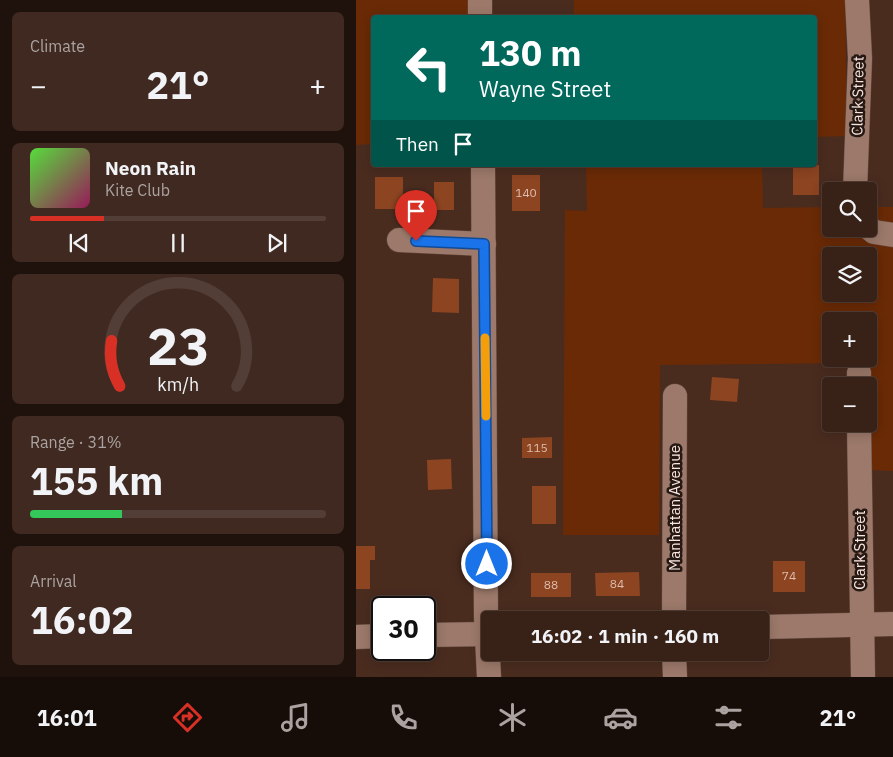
<!DOCTYPE html>
<html lang="en">
<head>
<meta charset="utf-8">
<style>
	:root { --surface:#382117; --page:#3f2920; --text:#f1f3f6; --muted:#aba3a1; --line:#523e36; --accent:#d93025 }
	body { margin:0; font-family:"IBM Plex Sans",sans-serif; background:var(--page); color:var(--text); height:100vh; display:flex; flex-direction:column; font-size:19px; white-space:nowrap }
	* { box-sizing:border-box; margin:0 }
	p { font-size:16px; color:var(--muted) }
	.icon { flex:none; width:28px; height:28px; fill:none; stroke:currentColor; stroke-width:2; stroke-linecap:round; stroke-linejoin:round }
	.map { position:relative; flex:1; overflow:hidden }
	.details { display:flex; flex-direction:column; gap:12px; padding:12px; background:#1f120d; width:356px }
	.details>* { flex:none }
	.top-card { position:absolute; left:15px; top:15px; width:446px; height:152px; border-radius:5px; box-shadow:0 2px 12px #0003,0 0 0 1px var(--line); background:#00695c; color:#fff; overflow:hidden }
	.fabs { position:absolute; left:466px; top:182px; display:grid; gap:10px }
	.fabs a { display:grid; place-items:center; width:55px; height:55px; border-radius:5px; background:var(--surface); box-shadow:0 2px 12px #0003,0 0 0 1px var(--line); font-size:25px }
	.speed { position:absolute; left:15px; top:596px; display:flex; gap:10px; font-size:25px; font-weight:700; text-align:center }
	.speed>* { display:grid; place-content:center; width:65px; height:65px; border-radius:50%; background:var(--surface); box-shadow:0 2px 12px #0003,0 0 0 1px var(--line); line-height:1 }
	.speed .limit { border:2px solid #111; border-radius:8px; background:#fff; color:#111 }
	.pin { position:absolute; display:grid; place-items:center; width:42px; height:42px; color:#fff; margin:-51px -21px; border-radius:50% 50% 50% 0; rotate:-45deg; box-shadow:0 0 5px #0007 }
	.pin .icon { rotate:45deg }
	.me { position:absolute; width:55px; margin:-28px; rotate:0deg; stroke-linejoin:round; filter:drop-shadow(0 0 4px #0008) }
	.turn { display:flex; align-items:center; gap:18px; height:105px; padding:0 25px; font-size:22px }
	.turn .icon { width:65px; height:65px; stroke-width:2.5 }
	.turn b { display:block; font-size:35px; line-height:42px }
	.then { display:flex; align-items:center; height:48px; padding:0 25px; background:#0003; gap:10px; font-size:19px }
	.big { font-size:38px; font-weight:700; line-height:1.1 }
	.details .card { flex:1; display:flex; flex-direction:column; justify-content:center; gap:8px; min-width:0; padding:0 18px; border-radius:8px; background:var(--page) }
	.details .dial { align-items:center; gap:0 }
	.dial svg { height:130px; overflow:visible; fill:none; stroke:var(--line); stroke-width:7; stroke-linecap:round; text-anchor:middle }
	.dial text { fill:var(--text); stroke:none }
	.song { display:flex; align-items:center; gap:15px }
	.cover { width:60px; height:60px; border-radius:8px; background:linear-gradient(135deg,hsl(110 70% 55%),hsl(330 70% 35%)) }
	.played { height:5px; border-radius:2px; background:linear-gradient(90deg,var(--accent) 25%,var(--line) 25%) }
	.keys { display:flex; justify-content:space-around; direction:ltr }
	.heat { display:flex; justify-content:space-between; align-items:center; font-size:28px; direction:ltr }
	.charge { height:8px; border-radius:4px; background:linear-gradient(90deg,#34c759 31%,var(--line) 0) }
	.trip { position:absolute; left:125px; top:611px; width:288px; height:50px; border-radius:5px; background:var(--surface); box-shadow:0 2px 12px #0003,0 0 0 1px var(--line); font-weight:700; line-height:50px; text-align:center }
	.menu { display:flex; height:80px; justify-content:space-around; align-items:center; background:#160d09; color:var(--muted) }
	.menu .icon { width:35px; height:35px }
	.menu .selected { color:var(--accent) }
	.menu b { font-size:22px; color:var(--text) }
	main { display:flex; flex:1; min-height:0 }
	.map>svg:first-child { display:block }
	.green { fill:#6a2a06; fill-rule:evenodd }
	.building { fill:#8c4421 }
	.lines { fill:none; stroke-linecap:round; stroke-linejoin:round }
	.minor-casing { stroke:#644b3f; stroke-width:25 }
	.minor { stroke:#9c796a; stroke-width:24 }
	.route-casing { stroke:#114b97; stroke-width:12 }
	.route { stroke:#1a73e8; stroke-width:9 }
	.slow { stroke:#f59e0b; stroke-width:9 }
	.labels { text-anchor:middle; stroke-width:5; stroke-linejoin:round; paint-order:stroke }
	.number-label { font-size:12px; fill:#debeaf }
	.street-label { font-size:15px; fill:#fae6de; stroke:#261913 }
</style>
</head>
<body>
<main>
<section class="details">
<div class="card"><p>Climate</p>
<div class="heat"><a>−</a><b class="big">21°</b><a>+</a></div>
</div>
<div class="card">
<div class="song"><i class="cover"></i><div><b>Neon Rain</b><p>Kite Club</p></div></div>
<div class="played"></div>
<div class="keys"><svg class="icon" aria-label="previous" viewBox="0 0 24 24"><path d="M18 5L8 12l10 7zM5 5v14"/></svg><svg class="icon" aria-label="pause" viewBox="0 0 24 24"><path d="M8 5v14M16 5v14"/></svg><svg class="icon" aria-label="next" viewBox="0 0 24 24"><path d="M6 5l10 7-10 7zM19 5v14"/></svg></div>
</div>
<div class="card dial"><svg viewBox="0 0 100 80">
<path d="M14 69A42 42 0 1 1 86 69"/>
<path d="M14 69A42 42 0 0 1 9 41" stroke="#d93025"/>
<text x="50" y="56" font-size="32" font-weight="700">23</text>
<text x="50" y="72" font-size="11">km/h</text>
</svg></div>
<div class="card"><p>Range · 31%</p><b class="big">155 km</b><div class="charge"></div></div>
<div class="card"><p>Arrival</p><b class="big">16:02</b></div>
</section>
<div class="map">
<svg width="537" height="677" viewBox="0 0 537 677">
	<rect width="100%" height="100%" fill="#4a2c1f"/>
	<g class="green">
		<path d="M 0,0 L 112,0 L 113,17 L 18,18 L 17,144 L 0,145 Z"/>
		<path d="M 218,0 L 489,0 L 491,136 L 459,137 L 459,18 L 218,17 Z"/>
		<path d="M 230,165 L 406,165 L 407,208 L 475,207 L 475,229 L 512,229 L 513,207 L 537,207 L 537,471 L 516,470 L 512,363 L 304,365 L 303,535 L 207,535 L 209,210 L 231,211 ZM 475,256 L 512,256 L 512,294 L 475,294 ZM 475,321 L 512,321 L 512,359 L 475,359 Z"/>
	</g>
	<g class="building">
		<rect x="437" y="165" width="26" height="30"/>
		<rect x="156" y="175" width="28" height="36"/>
		<rect x="19" y="177" width="28" height="32"/>
		<rect x="78" y="182" width="20" height="28"/>
		<path d="M 77,278 L 103,279 L 103,313 L 76,312 Z"/>
		<path d="M 356,377 L 383,379 L 381,402 L 354,400 Z"/>
		<path d="M 196,437 L 196,458 L 166,458 L 166,438 Z"/>
		<path d="M 95,459 L 96,489 L 72,490 L 71,460 Z"/>
		<rect x="176" y="486" width="24" height="38"/>
		<path d="M 0,546 L 19,546 L 19,560 L 14,560 L 14,589 L 0,589 Z"/>
		<rect x="417" y="561" width="32" height="31"/>
		<path d="M 283,572 L 284,596 L 240,596 L 239,573 Z"/>
		<rect x="175" y="573" width="40" height="24"/>
	</g>
	<g class="lines">
		<g class="minor-casing">
			<g id="minor">
				<path d="M 124,0 L 124,18"/>
				<path d="M 127,165 L 130,617 L 133,677"/>
				<path d="M 499,191 L 504,58 L 501,0"/>
				<path d="M 512,227 L 518,232 L 537,235"/>
				<path d="M 43,240 L 128,244"/>
				<path d="M 503,373 L 503,386"/>
				<path d="M 503,424 L 507,677"/>
				<path d="M 318,620 L 319,396"/>
				<path d="M 404,627 L 537,624"/>
				<path d="M 69,635 L 134,634"/>
				<path d="M 0,637 L 26,636"/>
				<path d="M 318,652 L 319,677"/>
			</g>
		</g>
		<use href="#minor" class="minor"/>
	</g>
	<g class="lines">
		<g class="route-casing">
			<path id="route" d="M 60,241 L 128,244 L 131,564"/>
		</g>
		<use href="#route" class="route"/>
		<path class="slow" d="M 129,338 L 130,416"/>
	</g>
	<g class="labels">
		<g class="number-label">
			<text x="170" y="197">140</text>
			<text x="181" y="452">115</text>
			<text x="433" y="580">74</text>
			<text x="261" y="588">84</text>
			<text x="195" y="589">88</text>
		</g>
		<g class="street-label">
			<text transform="translate(502 96) rotate(-89)" y="5">Clark Street</text>
			<text transform="translate(319 508) rotate(-90)" y="5">Manhattan Avenue</text>
			<text transform="translate(504 550) rotate(-90)" y="5">Clark Street</text>
		</g>
	</g>
</svg>
<div class="fabs">
<a><svg class="icon" aria-label="search" viewBox="0 0 24 24"><circle cx="10" cy="10" r="6"/><path d="M15 15l6 6"/></svg></a>
<a><svg class="icon" aria-label="layers" viewBox="0 0 24 24"><path d="M12 4l9 5-9 5-9-5zM3 14l9 5 9-5"/></svg></a>
<a>+</a>
<a>−</a>
</div>
<div class="speed"><div class="limit">30</div></div>
<div class="pin" style="left:60px;top:241px;background:#d93025"><svg class="icon" aria-label="arrive" viewBox="0 0 24 24"><path d="M6 21V4h12l-3 4 3 4H6"/></svg></div>
<svg class="me" style="left:131px;top:564px" viewBox="-20 -20 40 40"><circle r="17" fill="#1a73e8" stroke="#fff" stroke-width="3"/><path d="M0-11L8 9 0 5-8 9z" fill="#fff"/></svg>
<div class="trip">16:02 · 1 min · 160 m</div>
<div class="top-card">
<div class="turn"><svg class="icon" aria-label="left" viewBox="0 0 24 24"><path d="M17 20v-9H6M10 6l-5 5 5 5"/></svg><div><b>130 m</b>Wayne Street</div></div>
<div class="then">Then<svg class="icon" aria-label="arrive" viewBox="0 0 24 24"><path d="M6 21V4h12l-3 4 3 4H6"/></svg></div>
</div>
</div>
</main>
<nav class="menu">
<b>16:01</b>
<svg class="icon selected" aria-label="directions" viewBox="0 0 24 24"><path d="M12 3l9 9-9 9-9-9zM9 14v-3h6M13 9l2 2-2 2"/></svg>
<svg class="icon" aria-label="music" viewBox="0 0 24 24"><path d="M9 18V5l10-2v13"/><circle cx="6" cy="18" r="3"/><circle cx="16" cy="16" r="3"/></svg>
<svg class="icon" aria-label="phone" viewBox="0 0 24 24"><path d="M5 4h4l2 5-3 2q2 4 5 5l2-3 5 2v4C11 20 4 13 5 4z"/></svg>
<svg class="icon" aria-label="climate" viewBox="0 0 24 24"><path d="M12 3v18M4 7l16 10M4 17L20 7"/></svg>
<svg class="icon" aria-label="car" viewBox="0 0 24 24"><path d="M5 17H2v-5l4-1 3-4h7l3 4 3 1v5h-3M9 17h6M6 11h13"/><circle cx="7" cy="17" r="2"/><circle cx="17" cy="17" r="2"/></svg>
<svg class="icon" aria-label="filters" viewBox="0 0 24 24"><path d="M4 7h16M4 17h16"/><circle cx="9" cy="7" r="2"/><circle cx="15" cy="17" r="2"/></svg>
<b>21°</b>
</nav>
</body>
</html>
